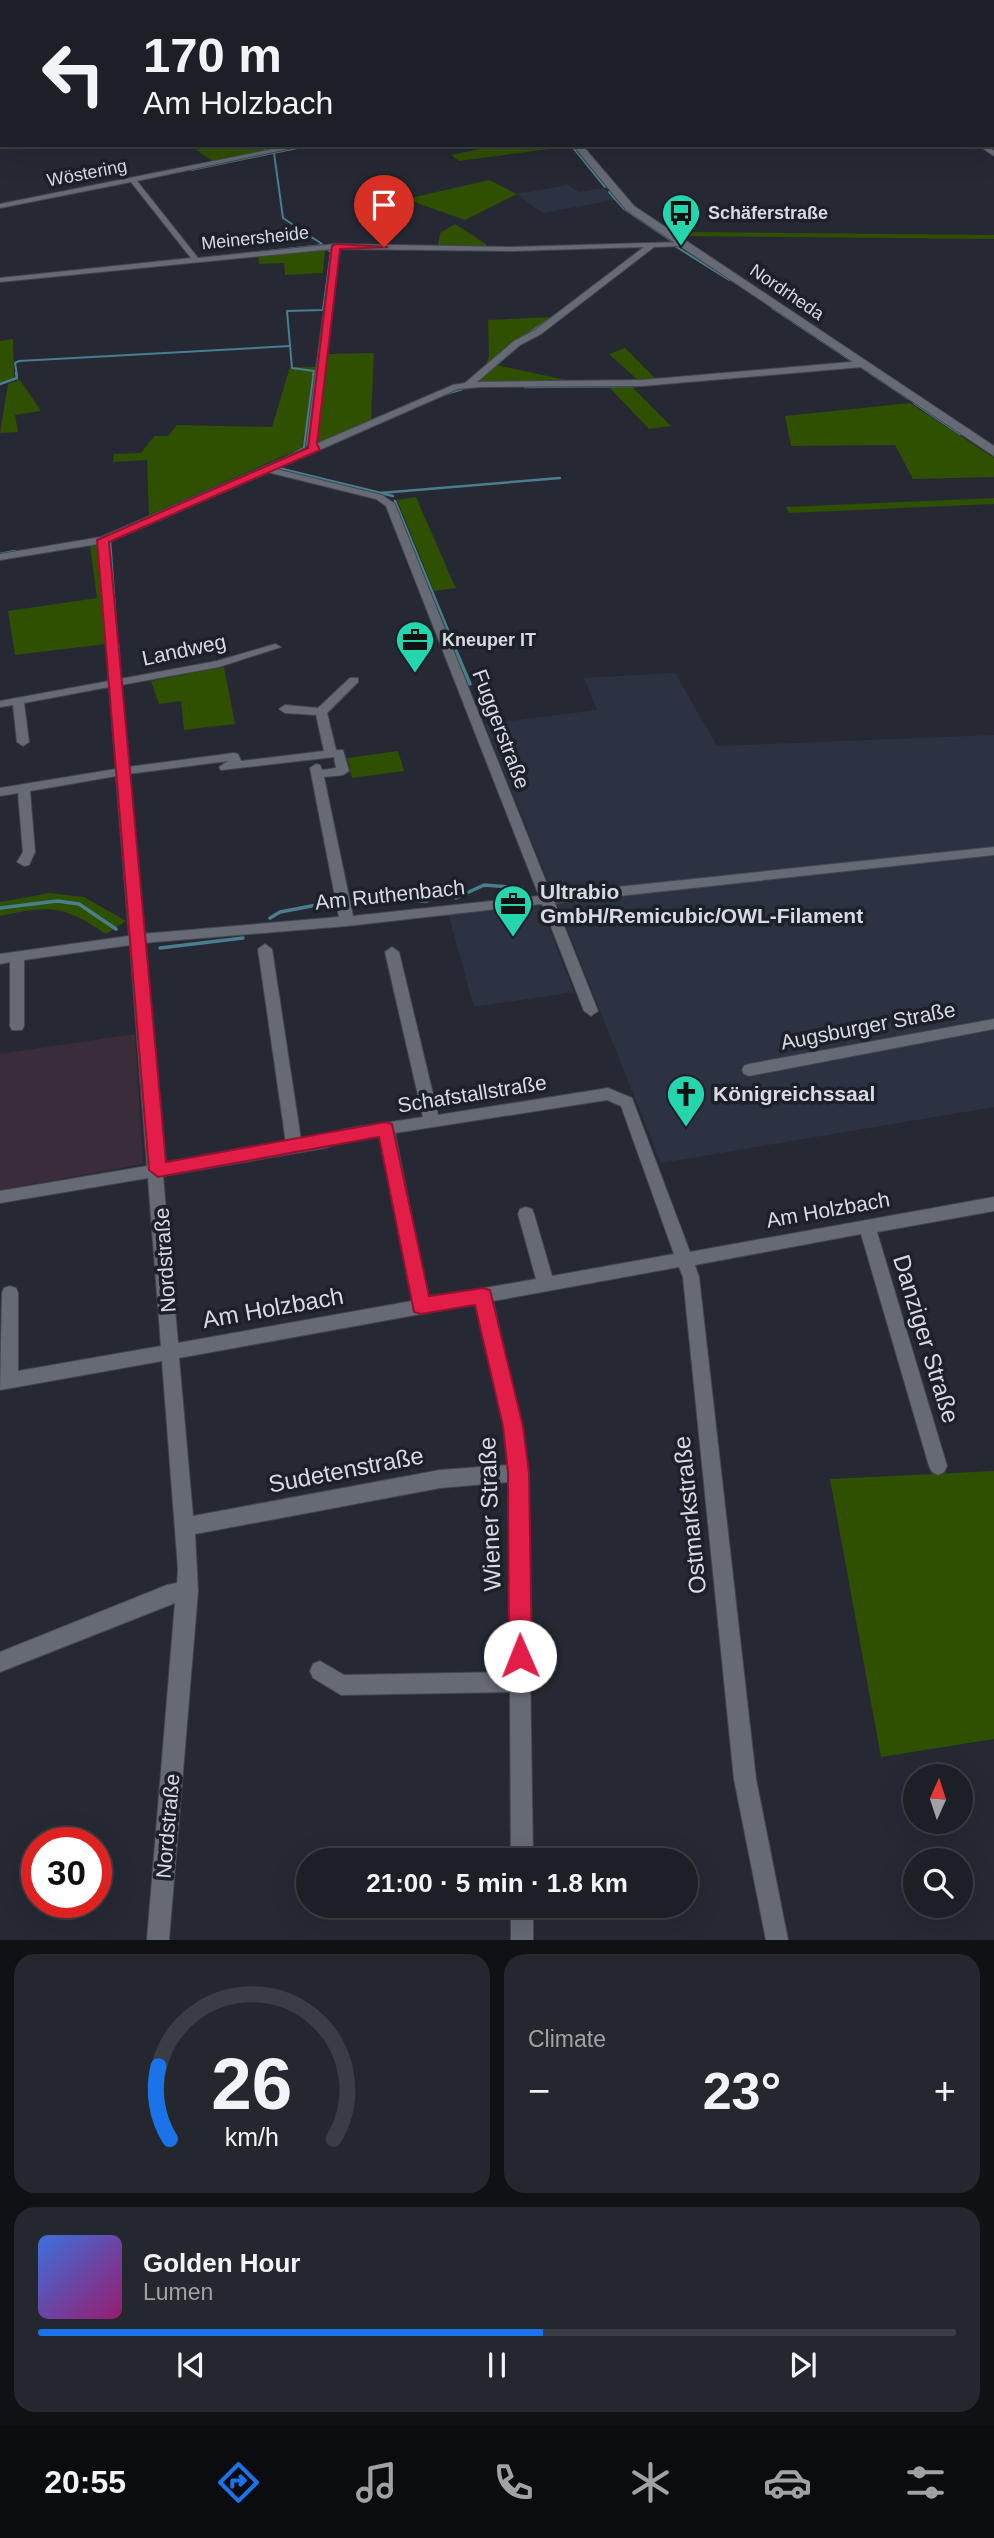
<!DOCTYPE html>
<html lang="en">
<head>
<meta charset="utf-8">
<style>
	:root { --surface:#1c1f26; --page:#25272e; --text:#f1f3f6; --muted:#a0a2a7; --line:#3a3d43; --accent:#1a73e8 }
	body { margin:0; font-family:Helvetica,sans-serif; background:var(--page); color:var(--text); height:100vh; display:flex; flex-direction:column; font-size:26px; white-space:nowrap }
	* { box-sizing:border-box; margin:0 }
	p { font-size:23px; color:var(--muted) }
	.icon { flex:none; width:38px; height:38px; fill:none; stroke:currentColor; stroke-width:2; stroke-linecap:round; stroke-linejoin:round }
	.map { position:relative; height:1940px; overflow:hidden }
	.drawer { display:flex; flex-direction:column; gap:14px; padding:14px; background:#0f1115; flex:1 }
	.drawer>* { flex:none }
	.top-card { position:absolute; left:0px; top:0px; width:994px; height:147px; box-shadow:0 7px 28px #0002,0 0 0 2px var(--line); background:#1c1f26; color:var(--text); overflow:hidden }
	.needle { width:46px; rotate:3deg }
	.tools { position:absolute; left:903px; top:1764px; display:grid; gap:14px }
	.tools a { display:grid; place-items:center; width:70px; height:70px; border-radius:50%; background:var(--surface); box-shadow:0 7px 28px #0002,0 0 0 2px var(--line); font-size:35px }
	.speed { position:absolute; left:21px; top:1827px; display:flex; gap:14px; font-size:35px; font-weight:700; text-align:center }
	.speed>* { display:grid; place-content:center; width:91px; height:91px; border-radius:50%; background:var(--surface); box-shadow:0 7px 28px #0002,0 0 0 2px var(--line); line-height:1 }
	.speed .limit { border:10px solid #d22; background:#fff; color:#111 }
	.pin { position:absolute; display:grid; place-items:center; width:60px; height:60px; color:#fff; margin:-72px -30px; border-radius:50% 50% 50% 0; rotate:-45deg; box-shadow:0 0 7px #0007 }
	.pin .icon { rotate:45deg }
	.me { position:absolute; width:77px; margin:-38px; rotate:359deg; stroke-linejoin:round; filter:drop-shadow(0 0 5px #0008) }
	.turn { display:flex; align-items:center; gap:24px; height:147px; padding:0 28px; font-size:32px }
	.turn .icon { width:91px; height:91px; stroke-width:2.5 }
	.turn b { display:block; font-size:49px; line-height:60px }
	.big { font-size:52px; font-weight:800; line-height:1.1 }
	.drawer .card { flex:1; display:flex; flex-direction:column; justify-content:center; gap:10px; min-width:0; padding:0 24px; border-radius:21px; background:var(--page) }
	.drawer .dial { align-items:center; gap:0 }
	.dial svg { height:182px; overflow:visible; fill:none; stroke:var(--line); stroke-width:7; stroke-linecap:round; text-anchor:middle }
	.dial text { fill:var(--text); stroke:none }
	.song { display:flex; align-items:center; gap:21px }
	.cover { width:84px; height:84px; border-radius:10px; background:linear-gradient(135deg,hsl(220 70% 55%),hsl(320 70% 35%)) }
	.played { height:7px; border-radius:4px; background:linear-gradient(90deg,var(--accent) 55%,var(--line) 55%) }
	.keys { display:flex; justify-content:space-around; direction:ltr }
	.heat { display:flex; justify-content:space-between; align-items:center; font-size:38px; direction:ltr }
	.drawer .tiles { flex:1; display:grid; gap:14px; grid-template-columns:1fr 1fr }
	.card:last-child { grid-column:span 2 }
	.trip { position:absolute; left:296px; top:1848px; width:402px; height:70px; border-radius:35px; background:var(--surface); box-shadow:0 7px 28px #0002,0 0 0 2px var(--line); font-weight:800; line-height:70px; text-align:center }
	.menu { display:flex; height:112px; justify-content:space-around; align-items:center; background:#0b0c0f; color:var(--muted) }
	.menu .icon { width:49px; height:49px }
	.menu .current { color:var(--accent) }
	.menu b { font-size:32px; color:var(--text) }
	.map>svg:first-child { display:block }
	.built { fill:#2c3241 }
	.education { fill:#3a2c38 }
	.green { fill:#2f4f01 }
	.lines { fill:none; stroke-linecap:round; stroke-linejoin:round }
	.stream-far2 { stroke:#487e8e; stroke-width:2 }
	.stream-far1 { stroke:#487e8e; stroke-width:2.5 }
	.stream { stroke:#487e8e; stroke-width:3.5 }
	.street-casing { stroke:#43464e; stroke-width:2 }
	.secondary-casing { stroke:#43464e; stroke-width:2 }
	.primary-casing { stroke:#43464e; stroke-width:2 }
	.street { fill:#666a75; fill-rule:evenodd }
	.secondary { fill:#666a75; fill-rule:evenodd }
	.primary { fill:#927da7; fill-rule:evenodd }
	.route { fill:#e11d48; stroke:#92132f; stroke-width:2 }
	.labels { text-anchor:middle; stroke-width:7; stroke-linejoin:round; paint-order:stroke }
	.far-street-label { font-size:18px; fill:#d8dae1; stroke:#1c2029 }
	.far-poi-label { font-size:18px; font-weight:bold; fill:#d8dae1; stroke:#1c2029; text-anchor:start }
	.street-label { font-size:21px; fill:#d8dae1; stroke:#1c2029 }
	.poi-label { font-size:21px; font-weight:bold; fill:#d8dae1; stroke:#1c2029; text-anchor:start }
	.near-street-label { font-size:24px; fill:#d8dae1; stroke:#1c2029 }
</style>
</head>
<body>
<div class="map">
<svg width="994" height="1940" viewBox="0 0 994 1940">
	<rect width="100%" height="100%" fill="#262933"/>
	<g class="built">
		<path d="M 568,185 L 579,192 L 604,188 L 614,200 L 543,213 L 517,194 Z"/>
		<path d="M 675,673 L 717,746 L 994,735 L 994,1107 L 661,1163 L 485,724 L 597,710 L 584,678 Z"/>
		<path d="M 532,904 L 542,909 L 574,992 L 474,1007 L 448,913 Z"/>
	</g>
	<path class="education" d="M 135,1034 L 143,1164 L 0,1190 L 0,1054 Z"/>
	<g class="green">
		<path d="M 189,145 L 252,145 L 267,151 L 214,162 Z"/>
		<path d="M 498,145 L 570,145 L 571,146 L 459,161 L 451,155 Z"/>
		<path d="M 489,180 L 517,194 L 465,220 L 406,199 Z"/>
		<path d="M 455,224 L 486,244 L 486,246 L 438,245 L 440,233 Z"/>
		<path d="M 675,232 L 994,235 L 994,239 L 681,236 Z"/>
		<path d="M 325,249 L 323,273 L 285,275 L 284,263 L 259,264 L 258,255 Z"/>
		<path d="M 551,317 L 486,365 L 489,356 L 488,320 Z"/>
		<path d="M 13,339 L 14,378 L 0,383 L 0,341 Z"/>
		<path d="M 625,348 L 657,380 L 640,382 L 609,354 Z"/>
		<path d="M 374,353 L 371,421 L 321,443 L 315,442 L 327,354 Z"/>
		<path d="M 496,365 L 580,383 L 481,382 L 478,379 Z"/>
		<path d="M 290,367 L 316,367 L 302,448 L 149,515 L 147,460 L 113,462 L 114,454 L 141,453 L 154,436 L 168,436 L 177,425 L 272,427 Z"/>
		<path d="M 20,380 L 41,411 L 15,415 L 18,432 L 0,433 L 8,384 Z"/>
		<path d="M 632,387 L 671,426 L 649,429 L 610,388 Z"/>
		<path d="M 910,403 L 994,458 L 994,477 L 913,479 L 895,445 L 791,446 L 785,416 Z"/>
		<path d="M 416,497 L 453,582 L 456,588 L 434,591 L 397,500 Z"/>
		<path d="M 994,498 L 994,504 L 789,513 L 786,507 Z"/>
		<path d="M 98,545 L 106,644 L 15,655 L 8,611 L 97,598 L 90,546 Z"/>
		<path d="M 224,667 L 235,724 L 184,730 L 181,701 L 159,704 L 151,681 Z"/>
		<path d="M 398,751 L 404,771 L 352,778 L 347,758 Z"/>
		<path d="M 50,893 L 84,897 L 126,921 L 106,934 C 62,905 51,905 0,916 L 0,902 Z"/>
		<path d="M 994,1471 L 994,1739 L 881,1757 L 830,1479 Z"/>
	</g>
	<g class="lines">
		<g class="stream-far2">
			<path d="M 255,145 L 268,150"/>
			<path d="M 571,145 L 605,187"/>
			<path d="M 274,153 L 283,218 L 322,244"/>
			<path d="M 191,170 L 312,145"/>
			<path d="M 609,192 L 624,209 L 673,242"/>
			<path d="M 675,246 L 729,280"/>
			<path d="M 202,258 L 323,245"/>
			<path d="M 772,308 L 850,360"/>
			<path d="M 526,335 L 551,318"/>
			<path d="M 862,368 L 873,375"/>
			<path d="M 17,375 L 15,363 L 19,361 L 290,346"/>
			<path d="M 313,375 L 314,371 L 292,368 L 287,311 L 323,310 L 331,252 L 326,248"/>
		</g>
		<g class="stream-far1">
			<path d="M 870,373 L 909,399"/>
			<path d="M 0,384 L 17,378 L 16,373"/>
			<path d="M 525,387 L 637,386"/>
			<path d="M 446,394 L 462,389"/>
			<path d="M 914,403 L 960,434"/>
			<path d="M 287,457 L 304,448 L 314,373"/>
			<path d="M 278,468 L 393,496"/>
			<path d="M 380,493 L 560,478"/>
			<path d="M 395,501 L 452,640"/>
			<path d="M 0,554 L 15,551"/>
			<path d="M 117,640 L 110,541 L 266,473"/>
		</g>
		<g class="stream">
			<path d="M 117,639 L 120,675"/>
			<path d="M 451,639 L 470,684"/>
			<path d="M 456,898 L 484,885 L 522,888"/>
			<path d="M 357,899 L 427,901"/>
			<path d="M 0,908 L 57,901 L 79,904 L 116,929"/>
			<path d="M 270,918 L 280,912 L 327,903"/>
			<path d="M 160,948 L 243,938"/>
		</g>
		<g class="street-casing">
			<g id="street">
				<path d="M 904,0 L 910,0 L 903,2 Z"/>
				<rect x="0" y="35" width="2" height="4"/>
				<rect x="992" y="129" width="2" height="4"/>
				<path d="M 293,145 L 307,145 L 137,181 L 198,258 L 336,244 L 512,247 L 682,242 L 686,244 L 682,246 L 654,247 L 541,334 L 520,345 L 477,382 L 642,380 L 862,361 L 866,364 L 862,367 L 642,386 L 481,387 L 458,389 L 276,469 L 382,495 L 395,504 L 551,894 L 994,847 L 994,855 L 555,903 L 598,1011 L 591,1016 L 584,1011 L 542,904 L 347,926 L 143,943 L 162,1163 L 286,1143 L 258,949 L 265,944 L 272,949 L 301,1140 L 324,1136 L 345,1129 L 423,1117 L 385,952 L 392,947 L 399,952 L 438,1115 L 608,1088 L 632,1098 L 690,1252 L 994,1197 L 994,1211 L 877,1232 L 947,1466 L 944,1472 L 938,1475 L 932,1472 L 929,1466 L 861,1234 L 695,1265 L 699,1277 L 756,1779 L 788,1940 L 766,1940 L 734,1779 L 683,1277 L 679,1267 L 493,1301 L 522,1426 L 527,1473 L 533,1860 L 511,1860 L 510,1692 L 341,1695 L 313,1678 L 310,1671 L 313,1664 L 320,1661 L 344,1675 L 510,1672 L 509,1482 L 440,1488 L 195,1534 L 198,1591 L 169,1940 L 147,1940 L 175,1603 L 0,1672 L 0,1652 L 167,1585 L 177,1583 L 178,1569 L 162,1361 L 0,1390 L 2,1293 L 4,1288 L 10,1286 L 16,1288 L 18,1293 L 18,1371 L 161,1346 L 148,1178 L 0,1203 L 0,1191 L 147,1166 L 130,945 L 24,960 L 24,1026 L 22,1030 L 12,1030 L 10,1026 L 10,962 L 0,964 L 0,954 L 129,936 L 116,776 L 30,791 L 35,852 L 29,865 L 24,866 L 17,862 L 23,852 L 18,793 L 0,796 L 0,788 L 116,769 L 109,687 L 24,703 L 29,742 L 23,746 L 17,742 L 13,705 L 0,707 L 0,701 L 109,681 L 98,544 L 0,560 L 0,554 L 101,537 L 309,447 L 306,445 L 332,249 L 0,282 L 0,278 L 191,258 L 131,182 L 0,208 L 0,204 ZM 644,247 L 535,330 L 514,341 L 465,383 L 453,385 L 316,444 L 339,249 L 512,251 ZM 267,472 L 376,499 L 386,506 L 539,896 L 353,916 L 324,777 L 343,775 L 349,771 L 343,750 L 336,750 L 327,713 L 358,682 L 358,678 L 350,678 L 318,708 L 285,705 L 279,709 L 285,713 L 316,715 L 324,751 L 241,761 L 238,754 L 234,753 L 128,767 L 121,685 L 219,667 L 281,647 L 275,644 L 217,661 L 120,679 L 108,541 ZM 334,757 L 336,768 L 322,770 L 320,765 L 316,764 L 310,768 L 339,917 L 142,934 L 128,774 L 228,761 L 219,767 L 221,770 ZM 607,1100 L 621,1106 L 674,1254 L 552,1276 L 534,1214 L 532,1209 L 526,1207 L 520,1209 L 518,1214 L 536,1279 L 428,1298 L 395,1133 ZM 380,1136 L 412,1301 L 178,1343 L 163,1176 L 325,1148 L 346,1141 ZM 476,1304 L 504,1426 L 508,1465 L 440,1470 L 193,1516 L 179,1358 Z"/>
				<path d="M 978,145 L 986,145 L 994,151 L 994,156 Z"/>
				<path d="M 994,1019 L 994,1029 L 749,1076 L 744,1074 L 742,1070 L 744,1066 L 749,1064 Z"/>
				<rect x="511" y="1906" width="22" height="34"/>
			</g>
		</g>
		<g class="secondary-casing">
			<g id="secondary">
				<path d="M 273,0 L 283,0 L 285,2 L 275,2 Z"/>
				<path d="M 573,145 L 582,145 L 634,206 L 994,446 L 994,456 L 626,210 Z"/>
			</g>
		</g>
		<g class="primary-casing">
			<g id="primary">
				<rect x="992" y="51" width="2" height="6"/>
				<path d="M 2,89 L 2,95 L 0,96 L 0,90 Z"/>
			</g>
		</g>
		<use href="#street" class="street"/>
		<use href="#secondary" class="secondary"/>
		<use href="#primary" class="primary"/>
	</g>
	<path class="route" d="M 336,244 L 388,247 L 340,249 L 317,444 L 320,450 L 109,542 L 166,1162 L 386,1122 L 392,1124 L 429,1296 L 483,1288 L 490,1290 L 523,1426 L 529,1473 L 532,1656 L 528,1664 L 520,1667 L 512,1664 L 509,1656 L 508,1473 L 503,1426 L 475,1305 L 421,1314 L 414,1312 L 379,1137 L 158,1177 L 149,1170 L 97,540 L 308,448 L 332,246 Z"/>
	<defs>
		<g id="bus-pin" transform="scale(2.0125)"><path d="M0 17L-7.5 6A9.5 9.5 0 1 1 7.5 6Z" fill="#24d5ae" stroke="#1c2029"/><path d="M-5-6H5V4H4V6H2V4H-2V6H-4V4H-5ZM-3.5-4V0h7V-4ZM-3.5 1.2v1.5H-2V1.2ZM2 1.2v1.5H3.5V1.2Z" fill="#111"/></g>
		<g id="office-pin" transform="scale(2.0125)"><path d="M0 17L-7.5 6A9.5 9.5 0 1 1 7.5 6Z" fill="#24d5ae" stroke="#1c2029"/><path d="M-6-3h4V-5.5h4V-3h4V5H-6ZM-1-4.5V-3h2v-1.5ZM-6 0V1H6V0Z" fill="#111"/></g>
		<g id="church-pin" transform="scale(2.0125)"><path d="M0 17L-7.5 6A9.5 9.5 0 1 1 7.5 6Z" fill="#24d5ae" stroke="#1c2029"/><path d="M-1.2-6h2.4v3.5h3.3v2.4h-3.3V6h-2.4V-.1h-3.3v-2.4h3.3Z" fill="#111"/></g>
	</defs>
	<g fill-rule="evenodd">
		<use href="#bus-pin" x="681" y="213"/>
		<use href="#office-pin" x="415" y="640"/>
		<use href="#office-pin" x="513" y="904"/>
		<use href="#church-pin" x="686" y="1094"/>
	</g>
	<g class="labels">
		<g class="far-street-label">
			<text transform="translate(87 173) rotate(-11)" y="6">Wöstering</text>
			<text transform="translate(255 238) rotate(-6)" y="6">Meinersheide</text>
			<text transform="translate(787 292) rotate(34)" y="6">Nordrheda</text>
		</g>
		<g class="far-poi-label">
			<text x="708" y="219">Schäferstraße</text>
			<text x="442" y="646">Kneuper IT</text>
		</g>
		<g class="street-label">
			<text transform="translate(184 650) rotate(-12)" y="7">Landweg</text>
			<text transform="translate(501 729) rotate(69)" y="7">Fuggerstraße</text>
			<text transform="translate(390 895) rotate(-6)" y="7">Am Ruthenbach</text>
			<text transform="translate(868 1026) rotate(-11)" y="7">Augsburger Straße</text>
			<text transform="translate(472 1094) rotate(-9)" y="7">Schafstallstraße</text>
			<text transform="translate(828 1210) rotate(-10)" y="7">Am Holzbach</text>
			<text transform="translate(165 1260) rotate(-94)" y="7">Nordstraße</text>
			<text transform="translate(168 1826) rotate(-85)" y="7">Nordstraße</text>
		</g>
		<g class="poi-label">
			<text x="540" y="899">Ultrabio<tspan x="540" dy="24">GmbH/Remicubic/OWL-Filament</tspan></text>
			<text x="713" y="1101">Königreichssaal</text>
		</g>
		<g class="near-street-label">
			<text transform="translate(273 1308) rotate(-10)" y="8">Am Holzbach</text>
			<text transform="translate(926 1339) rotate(73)" y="8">Danziger Straße</text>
			<text transform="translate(346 1470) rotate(-11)" y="8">Sudetenstraße</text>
			<text transform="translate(490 1514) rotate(-92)" y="8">Wiener Straße</text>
			<text transform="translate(690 1515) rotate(-96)" y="8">Ostmarkstraße</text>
		</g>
	</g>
</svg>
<div class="tools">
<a><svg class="needle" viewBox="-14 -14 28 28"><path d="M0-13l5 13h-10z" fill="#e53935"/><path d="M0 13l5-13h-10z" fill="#a0a2a7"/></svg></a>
<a><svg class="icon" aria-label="search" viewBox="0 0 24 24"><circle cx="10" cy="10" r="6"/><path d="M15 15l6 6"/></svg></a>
</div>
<div class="speed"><div class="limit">30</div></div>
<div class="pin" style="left:384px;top:247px;background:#d93025"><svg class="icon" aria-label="arrive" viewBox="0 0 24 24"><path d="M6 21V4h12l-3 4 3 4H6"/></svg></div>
<svg class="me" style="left:520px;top:1656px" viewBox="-20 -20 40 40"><circle r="19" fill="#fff"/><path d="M0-13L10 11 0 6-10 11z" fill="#e11d48"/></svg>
<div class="trip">21:00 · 5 min · 1.8 km</div>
<div class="top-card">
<div class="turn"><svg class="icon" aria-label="left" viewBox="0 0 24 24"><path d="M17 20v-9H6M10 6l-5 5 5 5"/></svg><div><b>170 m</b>Am Holzbach</div></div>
</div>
</div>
<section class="drawer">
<div class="tiles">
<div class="card dial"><svg viewBox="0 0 100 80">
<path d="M14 69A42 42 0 1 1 86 69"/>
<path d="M14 69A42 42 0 0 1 9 37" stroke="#1a73e8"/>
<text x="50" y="56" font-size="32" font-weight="700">26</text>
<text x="50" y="72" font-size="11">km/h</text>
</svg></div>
<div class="card"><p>Climate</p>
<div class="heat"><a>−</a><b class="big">23°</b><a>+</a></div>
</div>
<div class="card">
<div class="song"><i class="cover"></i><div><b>Golden Hour</b><p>Lumen</p></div></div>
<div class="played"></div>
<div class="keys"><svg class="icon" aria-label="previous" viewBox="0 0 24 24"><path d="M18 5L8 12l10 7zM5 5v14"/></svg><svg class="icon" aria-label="pause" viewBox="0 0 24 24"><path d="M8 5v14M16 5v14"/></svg><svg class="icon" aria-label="next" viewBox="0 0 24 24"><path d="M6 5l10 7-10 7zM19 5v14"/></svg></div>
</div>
</div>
</section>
<nav class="menu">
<b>20:55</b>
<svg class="icon current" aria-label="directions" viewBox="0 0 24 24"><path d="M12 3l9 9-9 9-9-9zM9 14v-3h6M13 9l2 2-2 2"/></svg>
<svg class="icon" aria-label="music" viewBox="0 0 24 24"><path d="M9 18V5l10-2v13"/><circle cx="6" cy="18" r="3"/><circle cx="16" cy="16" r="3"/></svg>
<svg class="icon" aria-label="phone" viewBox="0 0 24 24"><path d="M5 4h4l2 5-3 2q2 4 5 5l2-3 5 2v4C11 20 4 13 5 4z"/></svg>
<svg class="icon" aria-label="climate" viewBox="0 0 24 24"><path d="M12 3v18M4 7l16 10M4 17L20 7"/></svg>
<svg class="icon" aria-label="car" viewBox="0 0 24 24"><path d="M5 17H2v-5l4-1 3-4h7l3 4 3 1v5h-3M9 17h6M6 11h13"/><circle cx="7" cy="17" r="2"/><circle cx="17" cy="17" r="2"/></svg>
<svg class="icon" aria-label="filters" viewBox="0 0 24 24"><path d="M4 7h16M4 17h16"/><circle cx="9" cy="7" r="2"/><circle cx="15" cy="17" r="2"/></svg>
</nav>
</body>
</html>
